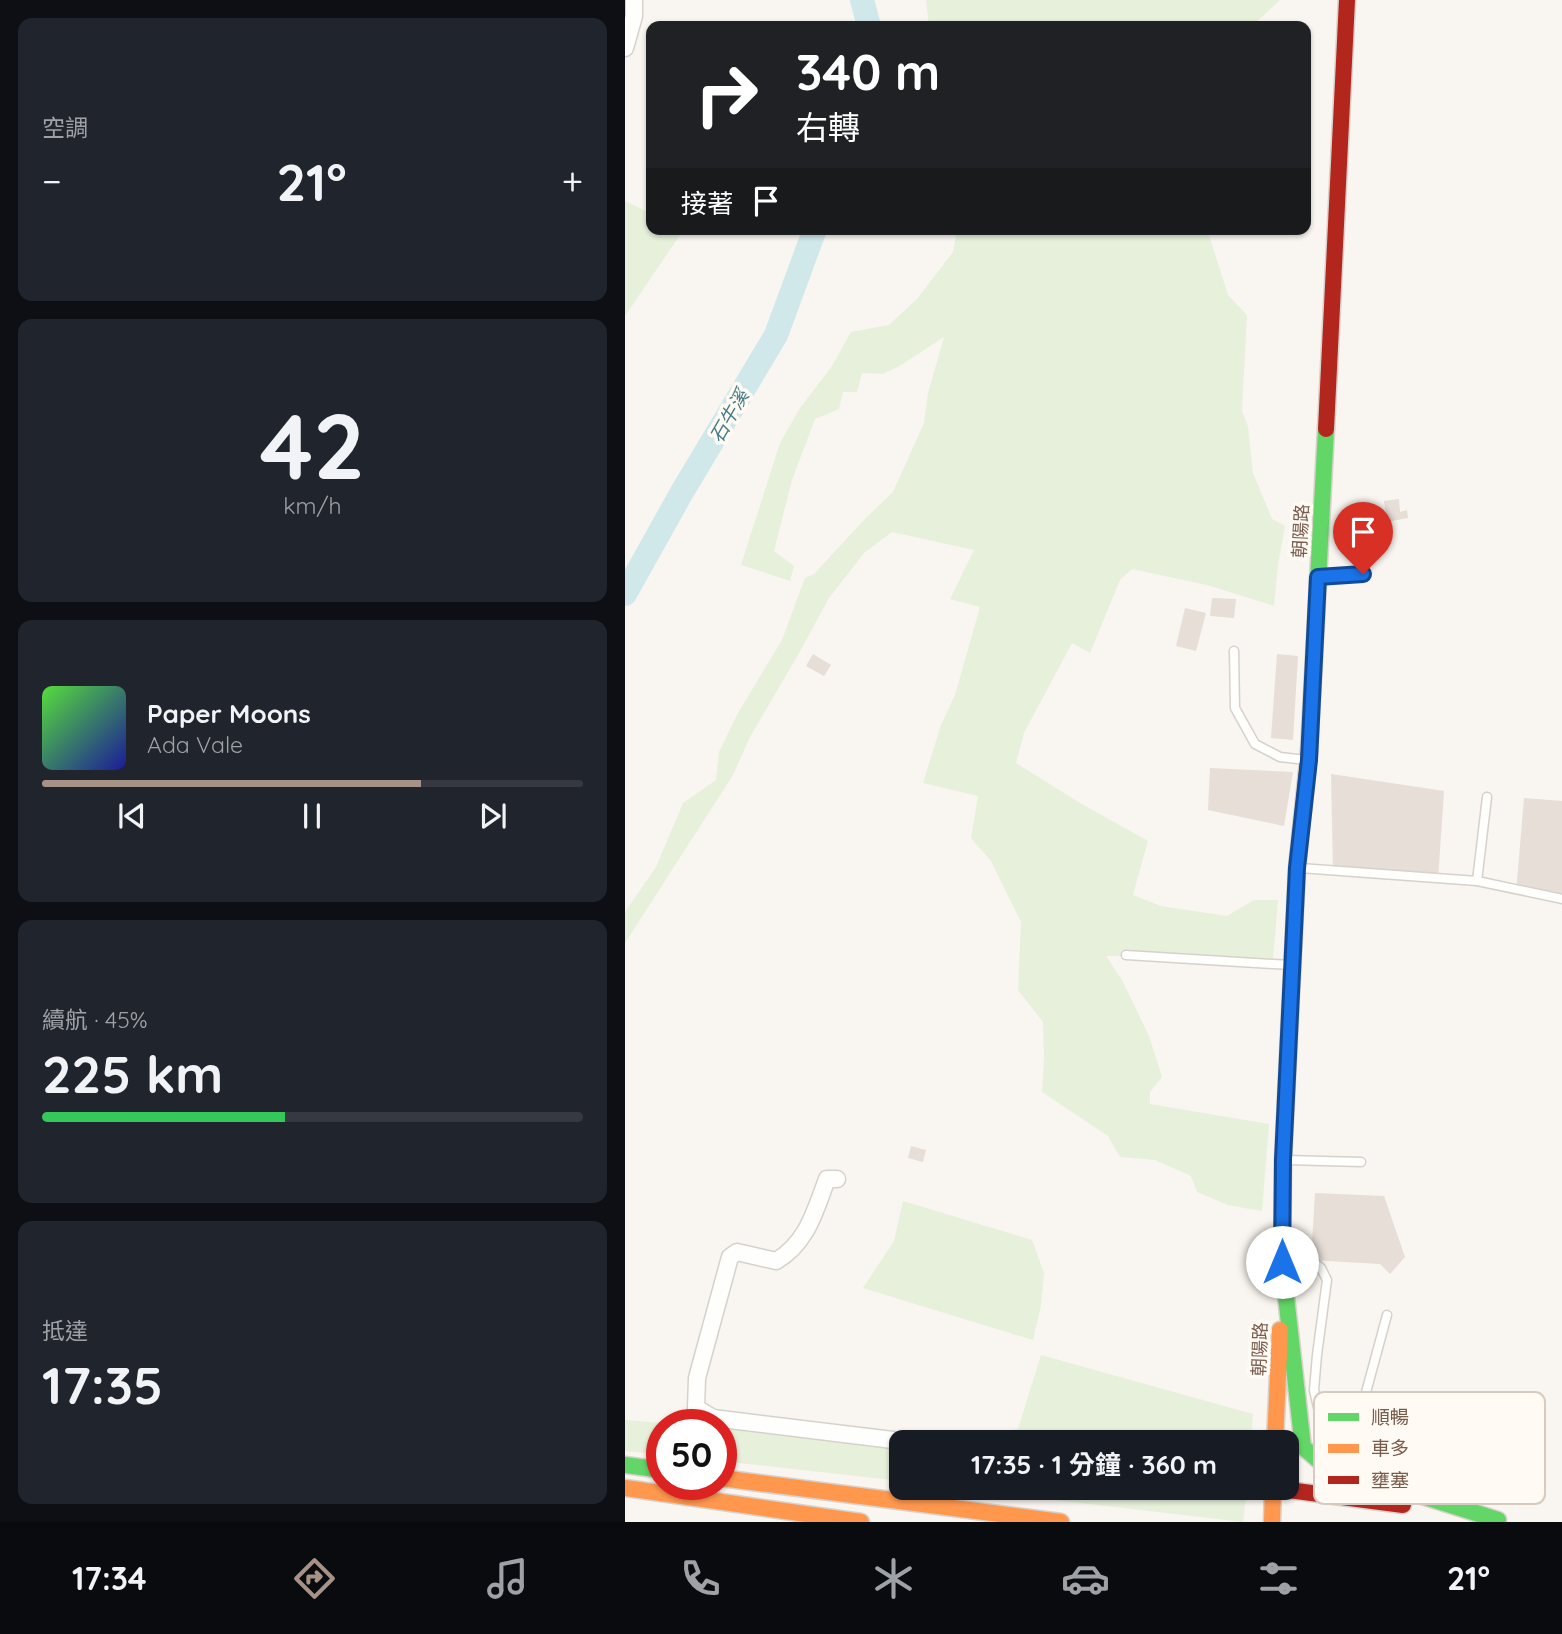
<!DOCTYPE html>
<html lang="zh-TW">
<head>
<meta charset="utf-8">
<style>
	:root { --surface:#171b24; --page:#20242c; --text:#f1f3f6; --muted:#9ea1a6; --line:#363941; --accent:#a69286 }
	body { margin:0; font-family:Quicksand,"Noto Sans TC",sans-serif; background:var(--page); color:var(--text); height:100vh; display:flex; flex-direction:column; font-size:26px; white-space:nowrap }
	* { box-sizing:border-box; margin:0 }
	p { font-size:23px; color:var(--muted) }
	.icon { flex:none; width:38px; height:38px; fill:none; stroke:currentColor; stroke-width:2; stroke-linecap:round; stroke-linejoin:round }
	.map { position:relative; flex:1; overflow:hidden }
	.details { display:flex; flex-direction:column; gap:18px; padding:18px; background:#0d0f14; width:625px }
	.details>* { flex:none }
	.banner { position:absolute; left:21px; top:21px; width:665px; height:214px; border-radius:14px; box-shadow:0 2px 5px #0004; background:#202124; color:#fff; overflow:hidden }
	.speed { position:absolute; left:21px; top:1409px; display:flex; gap:14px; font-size:35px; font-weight:700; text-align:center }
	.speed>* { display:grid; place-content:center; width:91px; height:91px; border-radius:50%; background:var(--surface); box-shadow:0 2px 5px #0004; line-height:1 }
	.speed .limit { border:10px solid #d22; background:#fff; color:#111 }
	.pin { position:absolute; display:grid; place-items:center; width:60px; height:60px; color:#fff; margin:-72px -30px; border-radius:50% 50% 50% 0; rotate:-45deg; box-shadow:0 0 7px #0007 }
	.pin .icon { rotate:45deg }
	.me { position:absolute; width:77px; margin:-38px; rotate:0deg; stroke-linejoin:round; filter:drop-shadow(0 0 5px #0008) }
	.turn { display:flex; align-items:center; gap:24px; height:147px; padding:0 35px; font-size:32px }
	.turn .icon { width:91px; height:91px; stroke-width:2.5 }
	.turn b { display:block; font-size:49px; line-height:60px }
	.then { display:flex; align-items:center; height:66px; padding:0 35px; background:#0003; gap:14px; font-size:26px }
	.big { font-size:52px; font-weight:700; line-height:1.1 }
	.details .card { flex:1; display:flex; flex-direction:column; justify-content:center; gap:10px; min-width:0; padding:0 24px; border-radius:14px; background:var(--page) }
	.details .dial { align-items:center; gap:0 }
	.dial b { font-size:91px; line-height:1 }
	.song { display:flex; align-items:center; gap:21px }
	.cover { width:84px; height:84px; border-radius:10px; background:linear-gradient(135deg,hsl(110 70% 55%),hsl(240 70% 35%)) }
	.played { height:7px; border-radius:4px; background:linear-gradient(90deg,var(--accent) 70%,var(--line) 70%) }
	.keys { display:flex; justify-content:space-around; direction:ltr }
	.heat { display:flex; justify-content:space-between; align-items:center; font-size:38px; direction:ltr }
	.charge { height:10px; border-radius:5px; background:linear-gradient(90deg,#34c759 45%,var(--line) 0) }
	.trip { position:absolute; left:264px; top:1430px; width:410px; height:70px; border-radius:14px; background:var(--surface); box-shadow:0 2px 5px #0004; font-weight:700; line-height:70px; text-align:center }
	.dock { display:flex; height:112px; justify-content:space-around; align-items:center; background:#090b0e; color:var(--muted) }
	.dock .icon { width:49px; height:49px }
	.dock .active { color:var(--accent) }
	.dock b { font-size:32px; color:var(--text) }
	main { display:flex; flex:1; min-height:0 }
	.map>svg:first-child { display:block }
	.green { fill:#e7f0db }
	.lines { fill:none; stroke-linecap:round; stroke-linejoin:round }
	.river { stroke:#d0e8ea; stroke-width:24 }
	.building { fill:#e6ded7 }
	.lane-casing { stroke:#d7d1cb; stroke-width:11 }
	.street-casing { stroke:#d7d1cb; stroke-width:19 }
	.fast-casing { stroke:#d9d2cb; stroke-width:19 }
	.slow-casing { stroke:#d9d2cb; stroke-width:19 }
	.jam-casing { stroke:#d9d2cb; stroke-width:19 }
	.lane { stroke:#fefefd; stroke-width:8 }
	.street { stroke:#fefefd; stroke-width:16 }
	.fast { stroke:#63d668; stroke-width:16 }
	.slow { stroke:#ff974d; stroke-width:16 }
	.jam { stroke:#b3261e; stroke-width:16 }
	.route-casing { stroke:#114b97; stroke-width:18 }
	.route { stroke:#1a73e8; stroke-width:12 }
	.labels { text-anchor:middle; stroke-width:7; stroke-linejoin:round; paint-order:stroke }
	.street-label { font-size:18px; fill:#7a5c4d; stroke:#fffaf3 }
	.water-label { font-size:19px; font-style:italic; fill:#437c86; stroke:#fffaf3 }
	.key { fill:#fffaf3; stroke:#d7cbc1; stroke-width:2 }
	.key-label { font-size:19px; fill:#7a5c4d }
</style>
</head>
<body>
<main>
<section class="details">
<div class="card"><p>空調</p>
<div class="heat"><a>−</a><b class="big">21°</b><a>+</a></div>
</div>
<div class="card dial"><b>42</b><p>km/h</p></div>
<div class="card">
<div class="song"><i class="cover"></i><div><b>Paper Moons</b><p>Ada Vale</p></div></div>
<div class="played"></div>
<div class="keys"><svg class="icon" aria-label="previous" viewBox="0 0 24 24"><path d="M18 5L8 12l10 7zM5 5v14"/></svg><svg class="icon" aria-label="pause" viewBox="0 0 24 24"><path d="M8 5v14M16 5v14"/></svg><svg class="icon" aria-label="next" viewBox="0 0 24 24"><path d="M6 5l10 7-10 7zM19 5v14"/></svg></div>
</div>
<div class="card"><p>續航 · 45%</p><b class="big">225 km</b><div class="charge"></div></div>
<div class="card"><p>抵達</p><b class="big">17:35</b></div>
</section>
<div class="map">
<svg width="938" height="1522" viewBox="0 0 938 1522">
	<rect width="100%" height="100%" fill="#f9f5f0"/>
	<g class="green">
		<path d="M 301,0 L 655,0 L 627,26 L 304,26 Z"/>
		<path d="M 0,201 L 25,213 L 26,212 L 26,229 L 59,229 L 0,316 Z"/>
		<path d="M 332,229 L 582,229 L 603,295 L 622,315 L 617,411 L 623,427 L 628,473 L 647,519 L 660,526 L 653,565 L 649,606 L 582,585 L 507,569 L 495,580 L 465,653 L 447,643 L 399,733 L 391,763 L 455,803 L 523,841 L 508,895 L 536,906 L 602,916 L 629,900 L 653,900 L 648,961 L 587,955 L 481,956 L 497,980 L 524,1036 L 537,1077 L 525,1092 L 525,1104 L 644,1124 L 637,1211 L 603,1205 L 572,1192 L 566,1176 L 530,1160 L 495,1157 L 483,1136 L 417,1092 L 419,1057 L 418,1022 L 393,990 L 396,922 L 366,861 L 346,838 L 353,796 L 298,783 L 316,725 L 330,695 L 355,607 L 325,599 L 349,550 L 267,532 L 239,553 L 204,598 L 174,653 L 125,737 L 108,775 L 0,943 L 0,912 L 31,867 L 58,803 L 91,780 L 94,752 L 113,713 L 157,640 L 180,578 L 189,574 L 240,519 L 268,492 L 299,423 L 303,393 L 319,337 L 273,367 L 257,374 L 237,373 L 232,392 L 218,392 L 214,409 L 190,419 L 167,480 L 149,551 L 169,566 L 165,581 L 116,565 L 155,443 L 175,408 L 207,366 L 226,332 L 264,325 L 292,299 L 328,252 Z"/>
		<path d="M 278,1201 L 407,1240 L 419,1273 L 416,1305 L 408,1340 L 238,1288 L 269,1241 Z"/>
		<path d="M 416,1355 L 628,1414 L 626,1442 L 276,1442 L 276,1481 L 96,1461 L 96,1429 L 209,1435 L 327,1438 L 393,1429 Z"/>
		<path d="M 0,1420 L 49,1424 L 37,1424 L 37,1455 L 0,1451 Z"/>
		<path d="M 327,1488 L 622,1488 L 618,1522 Z"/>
	</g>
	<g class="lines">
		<g class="river">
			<path d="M 237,0 L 244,26"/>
			<path d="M 0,594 L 57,492 L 151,335 L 190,229"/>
		</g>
	</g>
	<g class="building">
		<path d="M 774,499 L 775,512 L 782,510 L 783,518 L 762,522 L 759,501 Z"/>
		<path d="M 717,510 L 742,512 L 740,546 L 714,545 Z"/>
		<path d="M 587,598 L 611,599 L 609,618 L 585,616 Z"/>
		<path d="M 560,608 L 581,613 L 571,651 L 551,646 Z"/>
		<path d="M 188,654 L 206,665 L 199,676 L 181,666 Z"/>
		<path d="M 652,654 L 673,656 L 668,740 L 646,738 Z"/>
		<path d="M 585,768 L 668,772 L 659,826 L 583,810 Z"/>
		<path d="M 706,774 L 819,791 L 813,880 L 708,871 Z"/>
		<path d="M 899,798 L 938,801 L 938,897 L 891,893 Z"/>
		<path d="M 286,1146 L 301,1150 L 298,1162 L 283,1158 Z"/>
		<path d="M 690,1193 L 759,1196 L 780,1257 L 765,1274 L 755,1264 L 686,1260 Z"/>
	</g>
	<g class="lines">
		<g class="lane-casing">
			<g id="lane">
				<path d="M 696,576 L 738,574 L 749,524"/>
				<path d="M 609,651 L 610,708 L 630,744 L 655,757 L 681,760"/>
				<path d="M 675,868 L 852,881 L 938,899"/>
				<path d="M 852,881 L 862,797"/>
				<path d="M 501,955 L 665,965"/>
				<path d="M 661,1160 L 736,1162"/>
				<path d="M 664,1261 L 685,1259 L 696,1268 L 702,1280 L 692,1355 L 689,1390 L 699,1434 L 707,1441 L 721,1441 L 730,1433 L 762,1315"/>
			</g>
		</g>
		<g class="street-casing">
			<g id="street">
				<path d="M 0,48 L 9,16 L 9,0"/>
				<path d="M 212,1179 L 202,1179 C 190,1211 182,1243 151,1261 L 112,1252 L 105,1257 L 72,1378 L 71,1408 L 88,1418 L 284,1442"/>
			</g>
		</g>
		<g class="fast-casing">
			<g id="fast">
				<path d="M 684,752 L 701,429"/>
				<path d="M 657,1261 L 678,1447 L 699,1465 L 873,1520"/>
				<path d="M 0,1465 L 37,1470"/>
			</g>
		</g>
		<g class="slow-casing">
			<g id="slow">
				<path d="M 650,1442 L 655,1330"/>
				<path d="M 96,1478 L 436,1522"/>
				<path d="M 0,1488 L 236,1522"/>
				<path d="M 647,1522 L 648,1488"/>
			</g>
		</g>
		<g class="jam-casing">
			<g id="jam">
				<path d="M 701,429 L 722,0"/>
				<path d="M 657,1278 L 658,1160 L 672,868 L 684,752"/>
				<path d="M 648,1488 L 778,1505"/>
			</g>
		</g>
		<use href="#lane" class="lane"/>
		<use href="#street" class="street"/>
		<use href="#fast" class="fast"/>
		<use href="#slow" class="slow"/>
		<use href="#jam" class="jam"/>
	</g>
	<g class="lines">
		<g class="route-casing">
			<path id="route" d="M 657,1262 L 658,1160 L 672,868 L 684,760 L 693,577 L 738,574"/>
		</g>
		<use href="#route" class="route"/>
	</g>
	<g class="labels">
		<g class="street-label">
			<text transform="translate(676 531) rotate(-87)" y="6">朝陽路</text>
			<text transform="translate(635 1349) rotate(-88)" y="6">朝陽路</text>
		</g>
		<g class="water-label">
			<text transform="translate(104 416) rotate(-60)" y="7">石牛溪</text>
		</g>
	</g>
	<rect x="689" y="1392" width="231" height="112" rx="10" class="key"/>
	<rect x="703" y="1413" width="31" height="8" fill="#63d668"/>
	<rect x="703" y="1444" width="31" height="9" fill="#ff974d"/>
	<rect x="703" y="1476" width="31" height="8" fill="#b3261e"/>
	<g class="key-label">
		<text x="746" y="1424">順暢</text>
		<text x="746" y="1455">車多</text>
		<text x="746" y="1487">壅塞</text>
	</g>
</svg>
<div class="speed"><div class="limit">50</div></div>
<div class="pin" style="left:738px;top:574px;background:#d93025"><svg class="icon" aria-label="arrive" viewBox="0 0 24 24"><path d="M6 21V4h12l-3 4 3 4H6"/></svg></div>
<svg class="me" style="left:657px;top:1262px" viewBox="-20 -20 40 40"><circle r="19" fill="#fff"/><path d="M0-13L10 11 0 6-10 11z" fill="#1a73e8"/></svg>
<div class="trip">17:35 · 1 分鐘 · 360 m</div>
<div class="banner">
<div class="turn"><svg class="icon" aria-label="right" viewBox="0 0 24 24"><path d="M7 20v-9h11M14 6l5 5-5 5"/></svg><div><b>340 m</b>右轉</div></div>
<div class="then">接著<svg class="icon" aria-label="arrive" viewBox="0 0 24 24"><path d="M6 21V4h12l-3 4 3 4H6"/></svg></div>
</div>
</div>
</main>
<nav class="dock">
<b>17:34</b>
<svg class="icon active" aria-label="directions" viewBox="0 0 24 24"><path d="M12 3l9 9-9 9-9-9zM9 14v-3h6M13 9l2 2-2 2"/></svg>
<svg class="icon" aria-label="music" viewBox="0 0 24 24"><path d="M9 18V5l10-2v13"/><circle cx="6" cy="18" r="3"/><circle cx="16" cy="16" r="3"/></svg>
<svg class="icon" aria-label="phone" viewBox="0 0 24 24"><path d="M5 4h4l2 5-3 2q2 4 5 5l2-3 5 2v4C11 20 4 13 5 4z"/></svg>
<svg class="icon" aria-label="climate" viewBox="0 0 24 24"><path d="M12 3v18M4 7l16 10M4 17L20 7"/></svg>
<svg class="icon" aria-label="car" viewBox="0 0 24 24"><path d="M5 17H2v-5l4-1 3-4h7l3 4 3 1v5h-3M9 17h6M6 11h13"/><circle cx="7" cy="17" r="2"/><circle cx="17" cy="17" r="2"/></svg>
<svg class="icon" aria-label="filters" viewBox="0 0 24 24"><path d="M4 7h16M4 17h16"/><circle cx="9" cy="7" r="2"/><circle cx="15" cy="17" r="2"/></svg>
<b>21°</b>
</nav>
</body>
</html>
